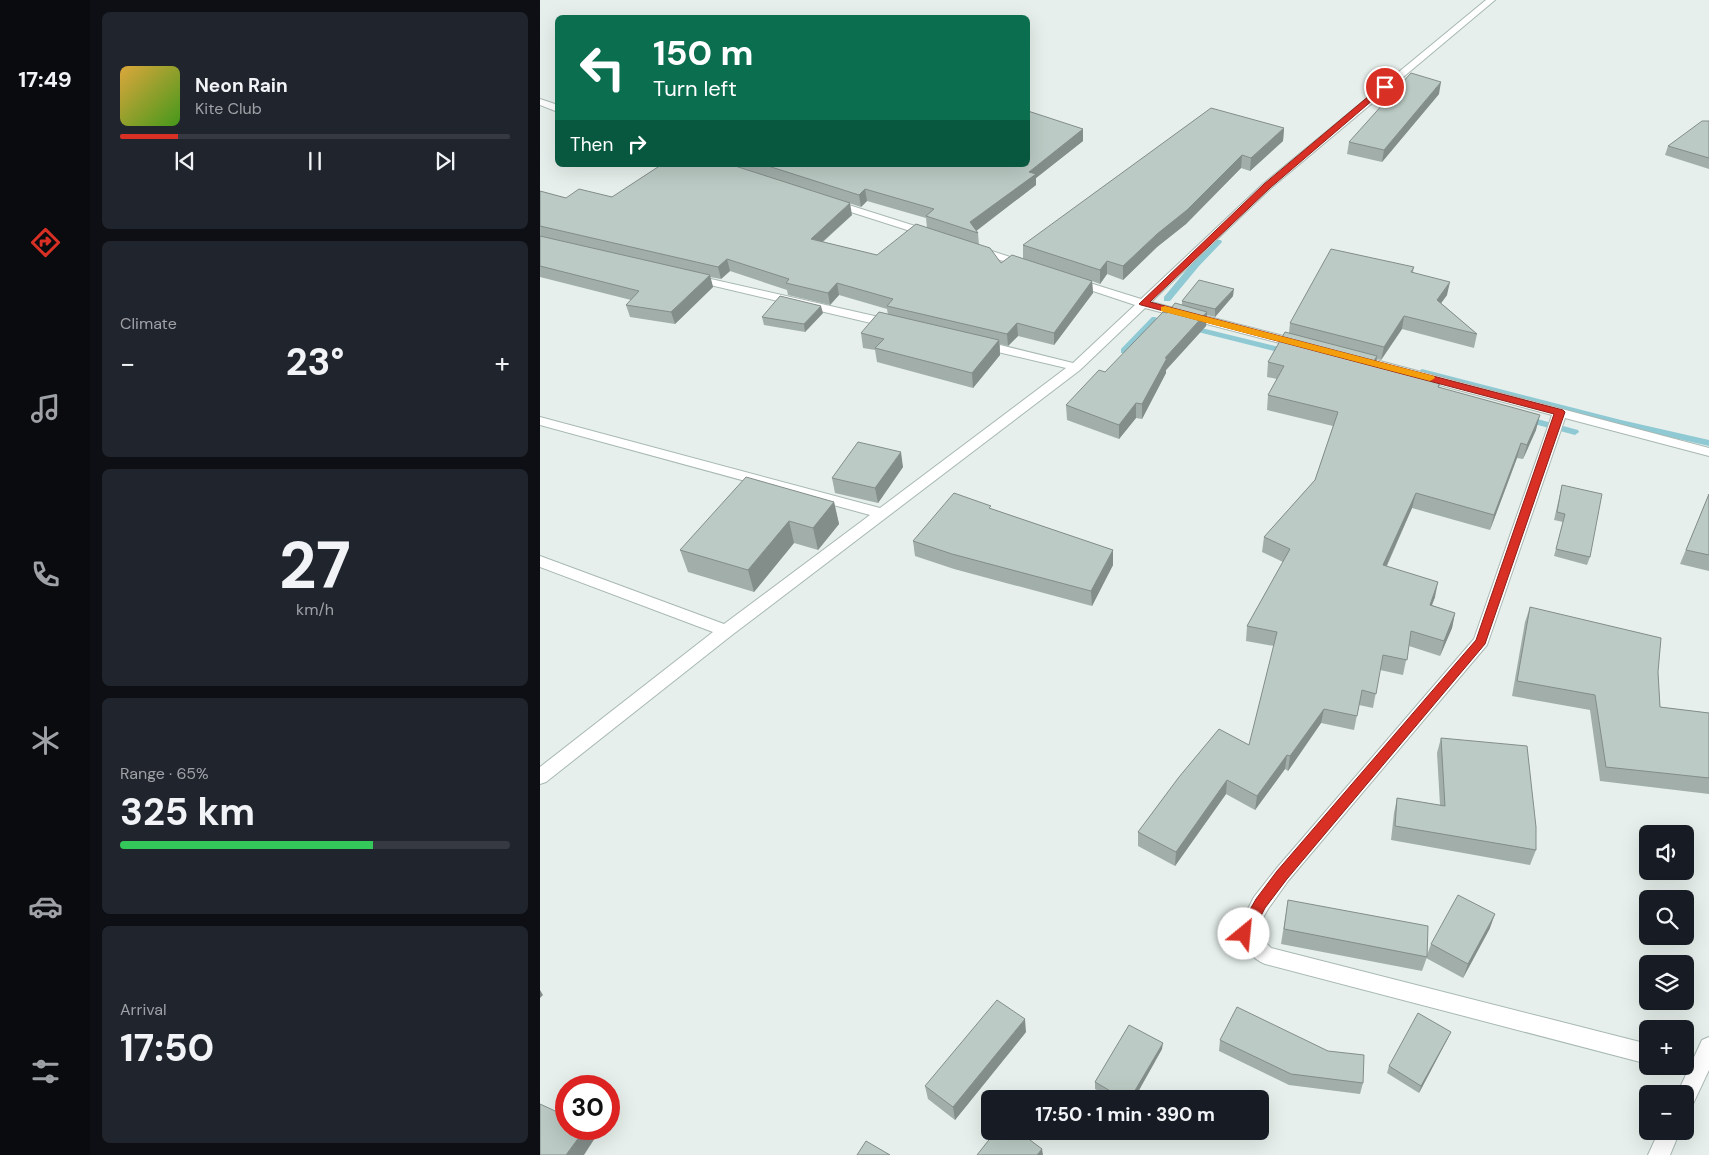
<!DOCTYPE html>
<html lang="en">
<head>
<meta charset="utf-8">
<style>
	:root { --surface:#171b24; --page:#20242c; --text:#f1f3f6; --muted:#9ea1a6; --line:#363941; --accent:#d93025 }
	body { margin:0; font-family:"DM Sans",sans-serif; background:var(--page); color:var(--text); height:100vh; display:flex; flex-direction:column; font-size:19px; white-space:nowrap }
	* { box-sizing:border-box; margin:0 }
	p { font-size:16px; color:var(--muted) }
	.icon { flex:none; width:28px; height:28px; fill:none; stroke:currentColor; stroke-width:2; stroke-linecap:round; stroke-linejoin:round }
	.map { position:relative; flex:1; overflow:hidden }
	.details { display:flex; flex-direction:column; gap:12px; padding:12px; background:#0d0f14; width:450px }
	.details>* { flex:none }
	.guide { position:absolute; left:15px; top:15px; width:475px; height:152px; border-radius:8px; box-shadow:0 5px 20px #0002; background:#0b6e4f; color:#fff; overflow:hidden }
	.tools { position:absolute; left:1099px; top:825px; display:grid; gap:10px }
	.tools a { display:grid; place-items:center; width:55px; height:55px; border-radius:8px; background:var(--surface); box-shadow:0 5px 20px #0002; font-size:25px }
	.speed { position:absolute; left:15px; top:1075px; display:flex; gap:10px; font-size:25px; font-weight:700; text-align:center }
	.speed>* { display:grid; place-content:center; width:65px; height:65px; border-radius:50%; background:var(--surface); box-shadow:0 5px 20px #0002; line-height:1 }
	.speed .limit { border:8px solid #d22; background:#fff; color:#111 }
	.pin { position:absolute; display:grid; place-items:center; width:42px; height:42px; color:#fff; margin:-21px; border:2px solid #fff; border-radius:50%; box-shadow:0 1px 5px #0007 }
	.me { position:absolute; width:55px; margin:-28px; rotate:28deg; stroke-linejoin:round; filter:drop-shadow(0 0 4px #0008) }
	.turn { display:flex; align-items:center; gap:18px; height:105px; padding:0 15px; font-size:22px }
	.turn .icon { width:65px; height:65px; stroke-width:2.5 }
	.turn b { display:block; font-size:35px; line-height:42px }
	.then { display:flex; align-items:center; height:48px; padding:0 15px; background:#0003; gap:10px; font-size:19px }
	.big { font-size:38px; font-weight:700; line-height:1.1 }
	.details .widget { flex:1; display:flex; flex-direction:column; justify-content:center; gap:8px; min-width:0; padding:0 18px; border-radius:8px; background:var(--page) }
	.details .dial { align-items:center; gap:0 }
	.dial b { font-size:65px; line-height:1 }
	.song { display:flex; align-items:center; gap:15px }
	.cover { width:60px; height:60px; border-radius:8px; background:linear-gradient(135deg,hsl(40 70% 55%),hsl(100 70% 35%)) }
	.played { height:5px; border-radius:2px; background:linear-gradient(90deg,var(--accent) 15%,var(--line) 15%) }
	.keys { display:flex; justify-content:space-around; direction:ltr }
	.heat { display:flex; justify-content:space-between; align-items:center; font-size:28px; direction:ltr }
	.charge { height:8px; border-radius:4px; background:linear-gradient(90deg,#34c759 65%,var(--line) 0) }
	.trip { position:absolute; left:441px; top:1090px; width:288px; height:50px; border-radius:8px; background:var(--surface); box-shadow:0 5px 20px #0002; font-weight:700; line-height:50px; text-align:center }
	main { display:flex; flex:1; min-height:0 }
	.dock { display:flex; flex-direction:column; width:90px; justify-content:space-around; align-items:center; background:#090b0e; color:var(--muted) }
	.dock .icon { width:35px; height:35px }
	.dock .selected { color:var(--accent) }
	.dock b { font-size:22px; color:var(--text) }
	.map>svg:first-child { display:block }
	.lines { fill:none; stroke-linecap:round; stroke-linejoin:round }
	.stream { fill:#8ec9d4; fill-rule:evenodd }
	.minor-casing { stroke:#a8b8b2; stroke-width:2 }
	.minor { fill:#fff; fill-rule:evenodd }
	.wall { fill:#a1aea9 }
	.shaded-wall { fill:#838d89 }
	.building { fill:#bbcac4; stroke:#838d89 }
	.route { fill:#d93025; stroke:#8d1f18 }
	.slow { fill:#f59e0b }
</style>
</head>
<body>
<main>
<nav class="dock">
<b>17:49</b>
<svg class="icon selected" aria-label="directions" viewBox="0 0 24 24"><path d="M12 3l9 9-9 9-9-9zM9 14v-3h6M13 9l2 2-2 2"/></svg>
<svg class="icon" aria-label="music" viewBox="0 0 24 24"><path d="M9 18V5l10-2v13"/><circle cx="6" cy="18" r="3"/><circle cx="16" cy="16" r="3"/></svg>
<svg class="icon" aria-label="phone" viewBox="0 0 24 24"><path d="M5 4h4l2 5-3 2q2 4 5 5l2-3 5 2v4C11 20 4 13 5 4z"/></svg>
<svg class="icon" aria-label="climate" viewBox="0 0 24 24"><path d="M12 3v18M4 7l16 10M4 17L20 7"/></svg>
<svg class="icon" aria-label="car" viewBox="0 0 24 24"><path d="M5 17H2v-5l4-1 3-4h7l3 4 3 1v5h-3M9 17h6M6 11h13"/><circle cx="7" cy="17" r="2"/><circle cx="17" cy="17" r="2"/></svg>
<svg class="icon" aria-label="filters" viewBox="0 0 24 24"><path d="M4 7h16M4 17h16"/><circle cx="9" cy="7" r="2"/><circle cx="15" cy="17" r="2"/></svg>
</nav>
<section class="details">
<div class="widget">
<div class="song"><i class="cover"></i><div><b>Neon Rain</b><p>Kite Club</p></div></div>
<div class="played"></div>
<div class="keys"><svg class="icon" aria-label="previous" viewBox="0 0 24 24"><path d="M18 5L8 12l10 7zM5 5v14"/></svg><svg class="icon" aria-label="pause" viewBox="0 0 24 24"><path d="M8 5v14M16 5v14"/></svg><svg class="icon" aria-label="next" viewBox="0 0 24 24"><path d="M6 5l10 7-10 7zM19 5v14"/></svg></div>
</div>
<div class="widget"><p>Climate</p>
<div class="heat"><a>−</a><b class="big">23°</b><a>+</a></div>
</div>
<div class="widget dial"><b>27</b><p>km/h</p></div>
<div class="widget"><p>Range · 65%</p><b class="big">325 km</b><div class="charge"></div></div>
<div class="widget"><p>Arrival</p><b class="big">17:50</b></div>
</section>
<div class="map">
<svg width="1169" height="1155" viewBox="0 0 1169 1155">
	<rect width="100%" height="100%" fill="#e6efeb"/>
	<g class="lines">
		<g class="stream">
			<path d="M 675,240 L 681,240 L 682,242 L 659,266 L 630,301 L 624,301 L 624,297 L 653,262 Z"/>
			<path d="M 612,317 L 615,317 L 619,319 L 587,353 L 581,353 L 581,349 Z"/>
			<path d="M 646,325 L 649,325 L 752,350 L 753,352 L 752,354 L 746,354 L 646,329 Z"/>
			<path d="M 882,369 L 1081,420 L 1169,440 L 1169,446 L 1081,426 L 879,374 L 878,372 Z"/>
			<path d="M 986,416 L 1038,430 L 1039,432 L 1035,435 L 983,421 L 982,419 Z"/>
		</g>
		<g class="minor-casing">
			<g id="minor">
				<path d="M 946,0 L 955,0 L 731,188 L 611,302 L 763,341 L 765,344 L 763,347 L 759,348 L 605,308 L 540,370 L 192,635 L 6,782 L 0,784 L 0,767 L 173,632 L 0,567 L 0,556 L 184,624 L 330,515 L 0,425 L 0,417 L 340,508 L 526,368 L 436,347 L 434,344 L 436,341 L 440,340 L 533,363 L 595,305 L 529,283 L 527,281 L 529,279 L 537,279 L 601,299 L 723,184 Z"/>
				<path d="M 0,99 L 18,105 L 18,112 L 0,105 Z"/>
				<path d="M 293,200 L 394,232 L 396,234 L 390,237 L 386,236 L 289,205 L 288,203 Z"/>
				<path d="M 436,246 L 489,263 L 491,265 L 485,268 L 432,251 L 430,249 Z"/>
				<path d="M 153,275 L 352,320 L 358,324 L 352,328 L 149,280 L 147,278 L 149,276 Z"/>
				<path d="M 817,355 L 1169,448 L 1169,456 L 1025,418 L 947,645 L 748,881 L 728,909 L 715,932 L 731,948 L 1108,1044 L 1108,1064 L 725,964 C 713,959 700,945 695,934 L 714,897 L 736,869 L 934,639 L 1012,415 L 813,362 L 811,359 L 813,356 Z"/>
				<path d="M 1169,1037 L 1169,1070 L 1152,1106 L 1145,1109 L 1145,1094 L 1137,1094 L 1162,1040 Z"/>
				<path d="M 1119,1131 L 1140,1131 L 1130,1155 L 1108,1155 Z"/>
			</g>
		</g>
		<use href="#minor" class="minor"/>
	</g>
	<g class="wall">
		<path d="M 899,94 L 842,162 L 807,154 L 809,142 Z"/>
		<path d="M 1169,121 L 1169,169 L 1125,155 L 1128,146 Z"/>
		<path d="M 744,128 L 743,141 L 710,171 L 701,168 L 646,224 L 617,247 L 583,280 L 567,274 L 560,284 L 552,281 L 553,293 L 514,345 L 478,336 L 468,346 L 460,344 L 460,355 L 433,388 L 337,362 L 335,350 L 323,348 L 321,333 L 348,315 L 347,309 L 299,295 L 290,305 L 248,295 L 247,290 L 190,271 L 181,279 L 170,277 L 173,287 L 135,324 L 90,317 L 86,305 L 91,300 L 0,277 L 0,191 L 26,198 L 312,215 L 283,242 L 337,255 L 387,228 L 386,218 L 327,201 L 321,207 L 192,165 L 488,165 L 543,129 L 543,141 L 496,178 L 496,185 L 436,230 L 438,233 L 439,245 L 461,263 L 483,259 L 483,245 Z"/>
		<path d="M 874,267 L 873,272 L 907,295 L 901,303 L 937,334 L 934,348 L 862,329 L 841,360 L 837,359 L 836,365 L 901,380 L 899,387 L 996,430 L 983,459 L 977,458 L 950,530 L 872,508 L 847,566 L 895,597 L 892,605 L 915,613 L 912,628 L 900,656 L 869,646 L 863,675 L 840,670 L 833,708 L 819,705 L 814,730 L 781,723 L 748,771 L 745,769 L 715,810 L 686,794 L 635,866 L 598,846 L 598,832 L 709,745 L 734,646 L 706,641 L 707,626 L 743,562 L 722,552 L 724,537 L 775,480 L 793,426 L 727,410 L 728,395 L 737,379 L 727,377 L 728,362 L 749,333 L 750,323 Z"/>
		<path d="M 693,296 L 675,317 L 667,315 L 666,326 L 626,370 L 626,373 L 602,419 L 596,418 L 579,439 L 527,420 L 526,405 L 565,372 L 627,313 L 642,305 L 642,301 Z"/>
		<path d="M 283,313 L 265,332 L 224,325 L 222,317 Z"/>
		<path d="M 363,467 L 338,503 L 295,493 L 292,478 Z"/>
		<path d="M 1022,485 L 1050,557 L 1047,565 L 1014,556 L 1023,522 L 1014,520 Z"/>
		<path d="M 1169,494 L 1169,571 L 1140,564 Z"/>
		<path d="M 294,502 L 299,524 L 278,550 L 254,543 L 214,592 L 148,572 L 140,550 Z"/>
		<path d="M 452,509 L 573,550 L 573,565 L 552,606 L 414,569 L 375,556 L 373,541 Z"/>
		<path d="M 990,607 L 1118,672 L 1120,707 L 1169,713 L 1169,794 L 1060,781 L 1050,710 L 972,696 L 985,622 Z"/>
		<path d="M 901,738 L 996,850 L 990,865 L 851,840 L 854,813 L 857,798 L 900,805 L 897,753 Z"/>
		<path d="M 748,900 L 887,957 L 882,971 L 741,944 Z"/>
		<path d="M 950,928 L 923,978 L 886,958 L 891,944 Z"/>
		<path d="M 486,1032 L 415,1120 L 388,1099 L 385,1086 Z"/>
		<path d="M 911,1032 L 908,1038 L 879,1093 L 847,1073 L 849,1066 Z"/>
		<path d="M 680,1040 L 823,1083 L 820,1094 L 749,1085 L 679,1051 Z"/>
		<path d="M 622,1049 L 594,1099 L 573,1099 L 555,1089 L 555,1082 Z"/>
	</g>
	<g class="shaded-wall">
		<path d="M 901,82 L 899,94 L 842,162 L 844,150 Z"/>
		<path d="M 744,128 L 743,141 L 710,171 L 711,158 Z"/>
		<path d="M 543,129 L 543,141 L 496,178 L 496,185 L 435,232 L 430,222 L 489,172 Z"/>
		<path d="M 702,155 L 701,168 L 646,224 L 617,247 L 583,280 L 583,266 Z"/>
		<path d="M 325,189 L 327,201 L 321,207 L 319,195 Z"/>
		<path d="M 310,203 L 312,215 L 273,250 L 271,239 Z"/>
		<path d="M 187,259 L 190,271 L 181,279 L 178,267 Z"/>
		<path d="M 567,261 L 567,274 L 560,284 L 560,270 Z"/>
		<path d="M 170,275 L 173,287 L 135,324 L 131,312 Z"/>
		<path d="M 552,281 L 553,293 L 514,345 L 514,333 Z"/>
		<path d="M 910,282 L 907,295 L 894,313 L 897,300 Z"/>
		<path d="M 297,283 L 299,295 L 290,305 L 288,293 Z"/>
		<path d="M 694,289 L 693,296 L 675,317 L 675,309 Z"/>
		<path d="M 281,306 L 283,313 L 265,332 L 264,324 Z"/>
		<path d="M 667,312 L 666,326 L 626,370 L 626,373 L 602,419 L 602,404 L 625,358 Z"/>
		<path d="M 864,316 L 862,329 L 841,360 L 844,347 Z"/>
		<path d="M 477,323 L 478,336 L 468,346 L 467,334 Z"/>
		<path d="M 459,340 L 460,355 L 433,388 L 432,373 Z"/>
		<path d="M 837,356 L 835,370 L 832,364 Z"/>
		<path d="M 596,403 L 596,418 L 579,439 L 579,425 Z"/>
		<path d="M 1000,415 L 996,430 L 983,459 L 987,445 Z"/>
		<path d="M 981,443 L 977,458 L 950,530 L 954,515 Z"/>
		<path d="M 361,452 L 363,467 L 338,503 L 335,488 Z"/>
		<path d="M 876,493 L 872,508 L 840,580 L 843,565 Z"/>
		<path d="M 294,502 L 299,524 L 278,550 L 273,528 Z"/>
		<path d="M 249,521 L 254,543 L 214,592 L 208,570 Z"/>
		<path d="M 573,550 L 573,565 L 552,606 L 551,591 Z"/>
		<path d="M 898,582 L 895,597 L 886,620 L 890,605 Z"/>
		<path d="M 915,613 L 912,628 L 900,656 L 904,641 Z"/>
		<path d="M 784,709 L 781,723 L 748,771 L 750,756 Z"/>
		<path d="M 747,755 L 745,769 L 715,810 L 717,796 Z"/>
		<path d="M 687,780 L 686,794 L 635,866 L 636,852 Z"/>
		<path d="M 955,914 L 950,928 L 923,978 L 928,964 Z"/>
		<path d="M 0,990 L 3,995 L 0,998 Z"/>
		<path d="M 485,1019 L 486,1032 L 415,1120 L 413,1107 Z"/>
		<path d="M 911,1032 L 908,1038 L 879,1093 L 881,1086 Z"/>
		<path d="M 623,1043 L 622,1049 L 594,1099 L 590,1099 Z"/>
		<path d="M 45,1129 L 49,1129 L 55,1138 L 44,1155 L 26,1155 Z"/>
		<path d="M 502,1149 L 503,1155 L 497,1155 Z"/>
	</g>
	<g class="building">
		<path d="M 871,73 L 901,82 L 844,150 L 809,142 Z"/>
		<path d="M 671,108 L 744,128 L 711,158 L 702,155 L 647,210 L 617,234 L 583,266 L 567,261 L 560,270 L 483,245 Z"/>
		<path d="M 488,111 L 543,129 L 489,172 L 496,174 L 430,222 L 438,233 L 386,216 L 394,209 L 325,189 L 319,195 L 225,165 L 488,165 Z"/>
		<path d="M 1162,121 L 1169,121 L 1169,158 L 1128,146 Z"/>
		<path d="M 121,165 L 192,165 L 310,203 L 271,239 L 337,255 L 376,224 L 450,248 L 461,263 L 472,255 L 552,281 L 514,333 L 477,323 L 467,334 L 347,306 L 353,299 L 297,283 L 288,293 L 246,283 L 249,279 L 187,259 L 178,267 L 0,226 L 0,191 L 26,198 L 39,189 L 72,197 Z"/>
		<path d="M 0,236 L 170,275 L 131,312 L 86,305 L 99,291 L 0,266 Z"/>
		<path d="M 791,249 L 874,267 L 871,272 L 910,282 L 897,300 L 937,334 L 864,316 L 844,347 L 750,323 Z"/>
		<path d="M 659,280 L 694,289 L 675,309 L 642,301 Z"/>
		<path d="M 240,296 L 281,306 L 264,324 L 222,317 Z"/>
		<path d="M 635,303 L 667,312 L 625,358 L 627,358 L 602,404 L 596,403 L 579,425 L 526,405 L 559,370 L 565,372 L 623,312 L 627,313 Z"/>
		<path d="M 339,312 L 459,340 L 432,373 L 335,348 L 344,339 L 321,333 Z"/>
		<path d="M 745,332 L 837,356 L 832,364 L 901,380 L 898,387 L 1000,415 L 987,445 L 981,443 L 954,515 L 876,493 L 843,565 L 898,582 L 890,605 L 915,613 L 904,641 L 871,631 L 867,660 L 843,655 L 836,694 L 822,690 L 817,716 L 784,709 L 750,756 L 747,755 L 717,796 L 687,780 L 636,852 L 598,832 L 639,777 L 679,729 L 709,745 L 737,632 L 707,626 L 750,549 L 724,537 L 775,480 L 798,412 L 728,395 L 744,366 L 728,362 Z"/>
		<path d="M 318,442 L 361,452 L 335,488 L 292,478 Z"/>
		<path d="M 206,477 L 294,502 L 273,528 L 249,521 L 208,570 L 140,550 Z"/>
		<path d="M 1022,485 L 1062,494 L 1050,557 L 1016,549 L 1025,514 L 1017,512 Z"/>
		<path d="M 414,493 L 451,506 L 449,508 L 573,550 L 551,591 L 412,554 L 373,541 Z"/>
		<path d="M 1169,494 L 1169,555 L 1146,550 Z"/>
		<path d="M 990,607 L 1121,638 L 1118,672 L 1120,707 L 1169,713 L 1169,778 L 1066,767 L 1055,695 L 977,681 Z"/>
		<path d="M 901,738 L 987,746 L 996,827 L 996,850 L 855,826 L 857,798 L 905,806 Z"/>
		<path d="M 918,895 L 955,914 L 928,964 L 891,944 Z"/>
		<path d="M 748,900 L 888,926 L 887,957 L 744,929 Z"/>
		<path d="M 457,1000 L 485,1019 L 413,1107 L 385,1086 Z"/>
		<path d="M 697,1007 L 788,1051 L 824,1055 L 823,1083 L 751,1074 L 680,1040 Z"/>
		<path d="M 878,1013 L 911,1032 L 881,1086 L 849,1066 Z"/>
		<path d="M 589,1025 L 623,1043 L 590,1099 L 584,1099 L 555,1082 Z"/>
		<path d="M 0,1104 L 26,1116 L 26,1129 L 45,1129 L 26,1155 L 0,1155 Z"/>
		<path d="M 456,1131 L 478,1131 L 502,1149 L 497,1155 L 437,1155 Z"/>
		<path d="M 326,1141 L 350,1155 L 317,1155 Z"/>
	</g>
	<path class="route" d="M 842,85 L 848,87 L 730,188 L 610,302 L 1023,410 L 1025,412 L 945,644 L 747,879 L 725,908 L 709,939 L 704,940 L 699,939 L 697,934 L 699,929 L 716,899 L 737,871 L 936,640 L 1014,414 L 601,305 L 599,304 L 724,184 Z"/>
	<path class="slow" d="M 625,306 L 894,376 L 895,378 L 890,381 L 621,311 L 621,307 Z"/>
</svg>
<div class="tools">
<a><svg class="icon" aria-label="sound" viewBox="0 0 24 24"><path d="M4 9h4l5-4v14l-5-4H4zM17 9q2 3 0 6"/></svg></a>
<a><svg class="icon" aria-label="search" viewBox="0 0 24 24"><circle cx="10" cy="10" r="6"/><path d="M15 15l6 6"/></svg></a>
<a><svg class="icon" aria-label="layers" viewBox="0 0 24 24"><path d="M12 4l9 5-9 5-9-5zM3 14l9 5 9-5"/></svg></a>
<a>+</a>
<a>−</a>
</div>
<div class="speed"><div class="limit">30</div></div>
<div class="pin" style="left:845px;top:87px;background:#d93025"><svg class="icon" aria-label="arrive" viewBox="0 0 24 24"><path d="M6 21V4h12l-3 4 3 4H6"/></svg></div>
<svg class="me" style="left:704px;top:934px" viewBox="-20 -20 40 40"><circle r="19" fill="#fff"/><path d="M0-13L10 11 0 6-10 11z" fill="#d93025"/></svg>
<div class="trip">17:50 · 1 min · 390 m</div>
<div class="guide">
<div class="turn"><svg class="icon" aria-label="left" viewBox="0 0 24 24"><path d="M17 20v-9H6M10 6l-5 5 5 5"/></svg><div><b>150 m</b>Turn left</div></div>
<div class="then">Then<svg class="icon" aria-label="right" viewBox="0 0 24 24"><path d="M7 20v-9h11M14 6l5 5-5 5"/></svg></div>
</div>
</div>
</main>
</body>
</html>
